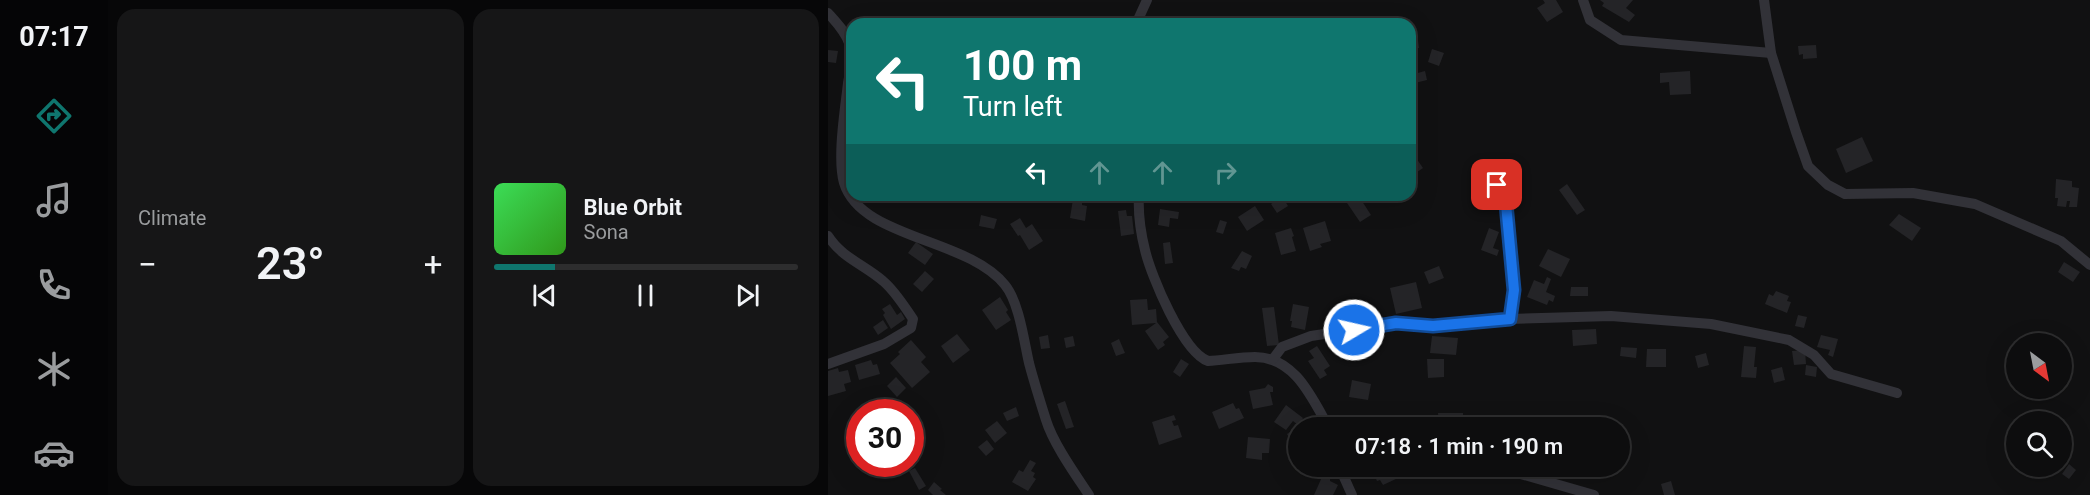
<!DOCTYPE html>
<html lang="en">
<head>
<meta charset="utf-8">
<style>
	:root { --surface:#0d0d0e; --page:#161617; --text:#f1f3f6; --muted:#9a9c9e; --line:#2d2d2e; --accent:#0f766e }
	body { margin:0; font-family:Roboto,sans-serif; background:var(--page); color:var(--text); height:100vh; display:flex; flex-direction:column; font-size:22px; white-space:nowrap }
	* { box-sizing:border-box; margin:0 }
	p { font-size:20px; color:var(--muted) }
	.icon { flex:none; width:33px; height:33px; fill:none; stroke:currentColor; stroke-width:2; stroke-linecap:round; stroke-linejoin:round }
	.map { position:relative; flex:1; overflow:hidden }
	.details { display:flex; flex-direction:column; gap:9px; padding:9px; background:#070708; width:720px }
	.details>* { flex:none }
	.guide { position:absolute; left:18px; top:18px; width:570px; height:183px; border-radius:18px; box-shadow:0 6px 24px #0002,0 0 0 2px var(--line); background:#0f766e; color:#fff; overflow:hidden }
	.needle { width:39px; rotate:148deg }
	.controls { position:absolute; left:1178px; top:333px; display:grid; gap:12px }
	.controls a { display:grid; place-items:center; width:66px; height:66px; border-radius:50%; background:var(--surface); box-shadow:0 6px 24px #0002,0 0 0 2px var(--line); font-size:30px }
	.speed { position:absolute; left:18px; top:399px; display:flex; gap:12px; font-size:30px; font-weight:700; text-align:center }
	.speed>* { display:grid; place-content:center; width:78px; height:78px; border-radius:50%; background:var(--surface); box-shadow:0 6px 24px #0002,0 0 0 2px var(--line); line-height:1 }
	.speed .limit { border:9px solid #d22; background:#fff; color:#111 }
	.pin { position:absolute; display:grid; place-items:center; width:51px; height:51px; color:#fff; margin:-26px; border-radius:12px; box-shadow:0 3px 9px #0006 }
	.me { position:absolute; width:66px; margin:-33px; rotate:81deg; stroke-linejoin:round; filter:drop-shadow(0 0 4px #0008) }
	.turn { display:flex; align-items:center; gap:21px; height:126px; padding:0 18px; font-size:27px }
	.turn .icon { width:78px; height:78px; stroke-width:2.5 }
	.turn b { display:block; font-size:42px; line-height:51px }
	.lanes { display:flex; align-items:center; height:57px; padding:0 18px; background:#0003; justify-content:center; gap:30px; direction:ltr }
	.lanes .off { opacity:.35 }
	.big { font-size:45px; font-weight:600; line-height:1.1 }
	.details .widget { flex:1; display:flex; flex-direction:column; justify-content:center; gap:9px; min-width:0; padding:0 21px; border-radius:18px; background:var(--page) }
	.song { display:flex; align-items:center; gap:18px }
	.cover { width:72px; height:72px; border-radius:9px; background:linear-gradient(135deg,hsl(130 70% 55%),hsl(110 70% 35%)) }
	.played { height:6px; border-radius:3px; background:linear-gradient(90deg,var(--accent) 20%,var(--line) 20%) }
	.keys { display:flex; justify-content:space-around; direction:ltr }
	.heat { display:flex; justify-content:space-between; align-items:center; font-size:33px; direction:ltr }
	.details .tiles { flex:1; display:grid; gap:9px; grid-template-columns:repeat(2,1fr) }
	.trip { position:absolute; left:460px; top:417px; width:342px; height:60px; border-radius:30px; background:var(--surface); box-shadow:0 6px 24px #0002,0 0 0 2px var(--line); font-weight:600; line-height:60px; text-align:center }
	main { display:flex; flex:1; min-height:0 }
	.menu { display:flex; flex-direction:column; width:108px; justify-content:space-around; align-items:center; background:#050506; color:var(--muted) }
	.menu .icon { width:42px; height:42px }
	.menu .selected { color:var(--accent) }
	.menu b { font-size:27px; color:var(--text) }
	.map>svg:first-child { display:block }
	.building { fill:#242427 }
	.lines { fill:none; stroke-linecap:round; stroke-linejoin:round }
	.street { stroke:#323238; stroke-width:10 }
	.route-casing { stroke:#114b97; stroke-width:15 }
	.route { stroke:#1a73e8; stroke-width:10 }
</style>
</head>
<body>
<main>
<nav class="menu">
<b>07:17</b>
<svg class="icon selected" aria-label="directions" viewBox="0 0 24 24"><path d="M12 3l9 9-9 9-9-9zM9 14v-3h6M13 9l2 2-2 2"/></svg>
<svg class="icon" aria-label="music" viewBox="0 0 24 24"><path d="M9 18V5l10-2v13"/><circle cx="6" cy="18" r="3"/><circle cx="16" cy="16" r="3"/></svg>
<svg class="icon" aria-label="phone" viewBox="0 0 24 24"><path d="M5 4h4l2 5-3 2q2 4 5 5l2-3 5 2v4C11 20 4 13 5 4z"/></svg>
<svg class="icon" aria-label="climate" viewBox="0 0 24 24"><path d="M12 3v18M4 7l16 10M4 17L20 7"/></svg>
<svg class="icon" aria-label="car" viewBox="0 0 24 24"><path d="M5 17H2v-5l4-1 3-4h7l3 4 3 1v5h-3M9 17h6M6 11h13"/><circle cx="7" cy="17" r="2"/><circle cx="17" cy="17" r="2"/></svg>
</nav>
<section class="details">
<div class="tiles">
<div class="widget"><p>Climate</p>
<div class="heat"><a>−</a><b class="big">23°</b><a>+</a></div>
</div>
<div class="widget">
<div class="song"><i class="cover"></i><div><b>Blue Orbit</b><p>Sona</p></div></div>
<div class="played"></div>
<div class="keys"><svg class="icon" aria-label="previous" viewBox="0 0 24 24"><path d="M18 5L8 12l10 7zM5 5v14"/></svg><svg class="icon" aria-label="pause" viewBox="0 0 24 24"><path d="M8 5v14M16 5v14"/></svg><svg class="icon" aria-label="next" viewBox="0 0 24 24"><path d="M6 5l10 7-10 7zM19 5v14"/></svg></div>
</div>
</div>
</section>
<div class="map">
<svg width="1262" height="495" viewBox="0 0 1262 495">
	<rect width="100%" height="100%" fill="#111112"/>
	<g class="building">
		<path d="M 715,0 L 728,0 L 735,12 L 719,22 L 709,8 L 717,3 Z"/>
		<path d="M 772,0 L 805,0 L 798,8 L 807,15 L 801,22 L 774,6 L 776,3 Z"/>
		<path d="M 582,32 L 589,32 L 591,48 L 582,49 Z"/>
		<path d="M 988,45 L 989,58 L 975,59 L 975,54 L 971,55 L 970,46 Z"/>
		<path d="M 604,49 L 616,53 L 611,66 L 600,62 Z"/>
		<path d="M 0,50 L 10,51 L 8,63 L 0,62 Z"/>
		<path d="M 597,71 L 599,80 L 583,84 L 582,75 Z"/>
		<path d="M 862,71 L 863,94 L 842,95 L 841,82 L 832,83 L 832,73 Z"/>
		<path d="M 1034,137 L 1045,161 L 1018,173 L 1008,149 Z"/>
		<path d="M 586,155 L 595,168 L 582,177 L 582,158 Z"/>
		<path d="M 1228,179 L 1244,181 L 1244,187 L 1251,188 L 1249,207 L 1241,207 L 1242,201 L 1239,201 L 1238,207 L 1229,206 L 1230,198 L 1227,198 Z"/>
		<path d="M 739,184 L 757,210 L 749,215 L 731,190 Z"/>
		<path d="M 530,195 L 543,215 L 532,222 L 519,203 Z"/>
		<path d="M 454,196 L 460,206 L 449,213 L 443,204 Z"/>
		<path d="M 245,199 L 254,201 L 254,205 L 259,206 L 257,221 L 242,218 Z"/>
		<path d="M 427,206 L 436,220 L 419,231 L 410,217 Z"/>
		<path d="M 332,209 L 351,212 L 350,219 L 342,218 L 341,227 L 330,225 Z"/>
		<path d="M 298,210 L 299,216 L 304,216 L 306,234 L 293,236 L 290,211 Z"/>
		<path d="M 1071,214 L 1093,228 L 1084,241 L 1061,225 Z"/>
		<path d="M 153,215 L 169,219 L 166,229 L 151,226 Z"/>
		<path d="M 192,218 L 198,228 L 204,224 L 215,241 L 201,250 L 192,235 L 190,236 L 182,224 Z"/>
		<path d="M 392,220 L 399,222 L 395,234 L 388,232 Z"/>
		<path d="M 497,221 L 503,241 L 492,244 L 494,247 L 482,251 L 475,228 Z"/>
		<path d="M 463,228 L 466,236 L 464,237 L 468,251 L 453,255 L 447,233 Z"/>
		<path d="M 661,228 L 671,232 L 665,248 L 671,250 L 669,256 L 653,250 Z"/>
		<path d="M 88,242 L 105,254 L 97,265 L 80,253 Z"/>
		<path d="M 342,242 L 345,263 L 337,264 L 335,243 Z"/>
		<path d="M 720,249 L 742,259 L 733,277 L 711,266 Z"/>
		<path d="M 414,251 L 424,256 L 418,269 L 413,267 L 411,271 L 403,268 Z"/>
		<path d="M 1236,262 L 1252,272 L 1245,282 L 1230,272 Z"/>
		<path d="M 611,266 L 616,278 L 601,284 L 596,272 Z"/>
		<path d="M 97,271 L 106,279 L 94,292 L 85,284 Z"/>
		<path d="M 719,277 L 723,279 L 718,292 L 727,296 L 725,302 L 721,300 L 719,305 L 699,297 L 706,280 L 716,284 Z"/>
		<path d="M 588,282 L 594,308 L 568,314 L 562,288 Z"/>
		<path d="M 743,287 L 760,287 L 760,296 L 742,296 Z"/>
		<path d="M 948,291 L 961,296 L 959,301 L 963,302 L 959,313 L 937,304 L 941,294 L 945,296 Z"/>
		<path d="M 172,297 L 180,310 L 178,312 L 183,320 L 168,330 L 154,310 Z"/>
		<path d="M 319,299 L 320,310 L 328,309 L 329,322 L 341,337 L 335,342 L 337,345 L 330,350 L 317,331 L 328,323 L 304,325 L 302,300 Z"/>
		<path d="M 62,304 L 69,315 L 73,312 L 77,319 L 63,329 L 55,315 L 57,313 L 54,309 Z"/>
		<path d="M 465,304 L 481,307 L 477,330 L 463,327 L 464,321 L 462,321 Z"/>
		<path d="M 446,307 L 451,345 L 439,346 L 434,308 Z"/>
		<path d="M 970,315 L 979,317 L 976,328 L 967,326 Z"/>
		<path d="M 55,320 L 60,328 L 50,335 L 45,327 Z"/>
		<path d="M 768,329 L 769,344 L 745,346 L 744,330 Z"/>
		<path d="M 129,334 L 142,350 L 125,363 L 113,346 Z"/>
		<path d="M 220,335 L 222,348 L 213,349 L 211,337 Z"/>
		<path d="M 993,335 L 1010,339 L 1005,357 L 1000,355 L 1002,350 L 989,347 Z"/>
		<path d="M 245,336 L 247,346 L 238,348 L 236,338 Z"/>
		<path d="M 604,336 L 630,338 L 628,355 L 602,353 Z"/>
		<path d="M 291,339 L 297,353 L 288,356 L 283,343 Z"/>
		<path d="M 83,340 L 98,357 L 93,362 L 102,372 L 84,388 L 62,363 L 72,354 L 70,352 Z"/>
		<path d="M 489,346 L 502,366 L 496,370 L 499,375 L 492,379 L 480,361 L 486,358 L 481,351 Z"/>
		<path d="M 916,346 L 928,347 L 926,367 L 929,367 L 928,378 L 913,377 Z"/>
		<path d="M 793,347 L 809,348 L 808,358 L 792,356 Z"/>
		<path d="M 819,349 L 838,349 L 838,367 L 818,367 Z"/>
		<path d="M 977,350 L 978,364 L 966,365 L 964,351 Z"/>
		<path d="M 878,353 L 881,365 L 870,368 L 867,356 Z"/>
		<path d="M 353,359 L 361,364 L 352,377 L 345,372 Z"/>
		<path d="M 599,359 L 616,359 L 616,377 L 600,378 Z"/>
		<path d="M 43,360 L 45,365 L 49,364 L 52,374 L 31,380 L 27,365 Z"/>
		<path d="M 978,365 L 989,367 L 988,377 L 977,375 Z"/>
		<path d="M 954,367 L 957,380 L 946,383 L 943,370 Z"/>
		<path d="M 10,368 L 11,372 L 20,370 L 23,382 L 16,384 L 18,391 L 0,396 L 0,371 Z"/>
		<path d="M 68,377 L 78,388 L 69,397 L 59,386 Z"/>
		<path d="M 524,380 L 543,384 L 540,400 L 521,397 Z"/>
		<path d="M 440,384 L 445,387 L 445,392 L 442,392 L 445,405 L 425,409 L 421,391 L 437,388 Z"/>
		<path d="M 237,401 L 246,427 L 238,429 L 229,404 Z"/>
		<path d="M 405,403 L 408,409 L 411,408 L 416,418 L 391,429 L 384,412 Z"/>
		<path d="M 458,405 L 475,418 L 470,425 L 465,421 L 458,430 L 446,422 Z"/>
		<path d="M 188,407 L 191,416 L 179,421 L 175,413 Z"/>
		<path d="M 610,413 L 635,413 L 635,428 L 611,428 Z"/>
		<path d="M 346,415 L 348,420 L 344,421 L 346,426 L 350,425 L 354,437 L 331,445 L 324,422 Z"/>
		<path d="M 169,421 L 179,433 L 167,443 L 157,430 Z"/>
		<path d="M 471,426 L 471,437 L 464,442 L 459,434 Z"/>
		<path d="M 420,437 L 442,439 L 441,453 L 434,453 L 434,460 L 418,458 Z"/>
		<path d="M 159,440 L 166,449 L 158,456 L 150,447 Z"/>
		<path d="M 202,460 L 208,463 L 203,471 L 207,473 L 205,477 L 208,479 L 200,491 L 184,482 L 191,470 L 195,472 Z"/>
		<path d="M 1241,464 L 1248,470 L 1241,479 L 1234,474 Z"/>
		<path d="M 562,466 L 565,466 L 570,478 L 555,485 L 552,480 L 549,481 L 546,474 Z"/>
		<path d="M 87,468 L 98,486 L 91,490 L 81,471 Z"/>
		<path d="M 498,475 L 502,477 L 502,481 L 510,485 L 505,495 L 486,495 L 494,477 Z"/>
		<path d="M 843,481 L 847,495 L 836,495 L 833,484 Z"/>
		<path d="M 106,482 L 114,489 L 112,490 L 118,495 L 105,495 L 100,490 Z"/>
	</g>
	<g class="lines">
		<g class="street">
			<path d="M 755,0 L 762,20 L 793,40 L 943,53"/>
			<path d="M 936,0 L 943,53 L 968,132 L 980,166 L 1000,185 L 1017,194 L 1085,193 L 1147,204 L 1233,241 L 1262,265"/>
			<path d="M 0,13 C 8,22 17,31 21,43 C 26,54 22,71 20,83 C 17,110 9,158 16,183 C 33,239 140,238 177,285 C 191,302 196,341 201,363 C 206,382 212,401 218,420 C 225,443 247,474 261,495"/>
			<path d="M 308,24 L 319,0"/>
			<path d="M 669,185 L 678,204 L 685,290 L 682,319"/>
			<path d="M 311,195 C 310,212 313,234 317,250 C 323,276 355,352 380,361 C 396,360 412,357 427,357 C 467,357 484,398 501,428"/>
			<path d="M 0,236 C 14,258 37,265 55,281 C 67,291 76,306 85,319 L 83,328 L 56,344 L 0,364"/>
			<path d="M 445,359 L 454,347 L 483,336 L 568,323 L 605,326 L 682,319 L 783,316 L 883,324 L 961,340 L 986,355 L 1003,374 L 1069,393"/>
			<path d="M 511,466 L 524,495"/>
			<path d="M 665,466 L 766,495"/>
		</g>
	</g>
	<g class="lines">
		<g class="route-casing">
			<path id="route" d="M 526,330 L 568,323 L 605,326 L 682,319 L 686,290 L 678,204 L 669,185"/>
		</g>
		<use href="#route" class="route"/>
	</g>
</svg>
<div class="controls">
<a><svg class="needle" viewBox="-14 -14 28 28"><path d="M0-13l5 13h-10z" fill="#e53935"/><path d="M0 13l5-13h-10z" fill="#9a9c9e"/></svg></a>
<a><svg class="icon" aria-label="search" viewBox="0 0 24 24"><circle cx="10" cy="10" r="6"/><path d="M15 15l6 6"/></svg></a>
</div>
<div class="speed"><div class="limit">30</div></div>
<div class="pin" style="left:669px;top:185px;background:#d93025"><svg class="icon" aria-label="arrive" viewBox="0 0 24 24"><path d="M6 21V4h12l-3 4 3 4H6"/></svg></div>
<svg class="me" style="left:526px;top:330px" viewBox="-20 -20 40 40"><circle r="17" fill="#1a73e8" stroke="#fff" stroke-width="3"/><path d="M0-11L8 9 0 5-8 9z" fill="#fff"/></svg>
<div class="trip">07:18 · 1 min · 190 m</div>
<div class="guide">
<div class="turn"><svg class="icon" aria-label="left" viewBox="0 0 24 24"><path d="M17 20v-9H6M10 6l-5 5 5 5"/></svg><div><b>100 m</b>Turn left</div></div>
<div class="lanes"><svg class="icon" aria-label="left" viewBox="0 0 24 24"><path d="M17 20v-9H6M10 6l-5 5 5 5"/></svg><svg class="icon off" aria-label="ahead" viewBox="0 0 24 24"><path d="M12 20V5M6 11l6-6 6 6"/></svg><svg class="icon off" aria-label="ahead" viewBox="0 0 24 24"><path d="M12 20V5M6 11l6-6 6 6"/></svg><svg class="icon off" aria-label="right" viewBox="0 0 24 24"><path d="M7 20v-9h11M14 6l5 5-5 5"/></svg></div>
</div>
</div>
</main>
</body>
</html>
